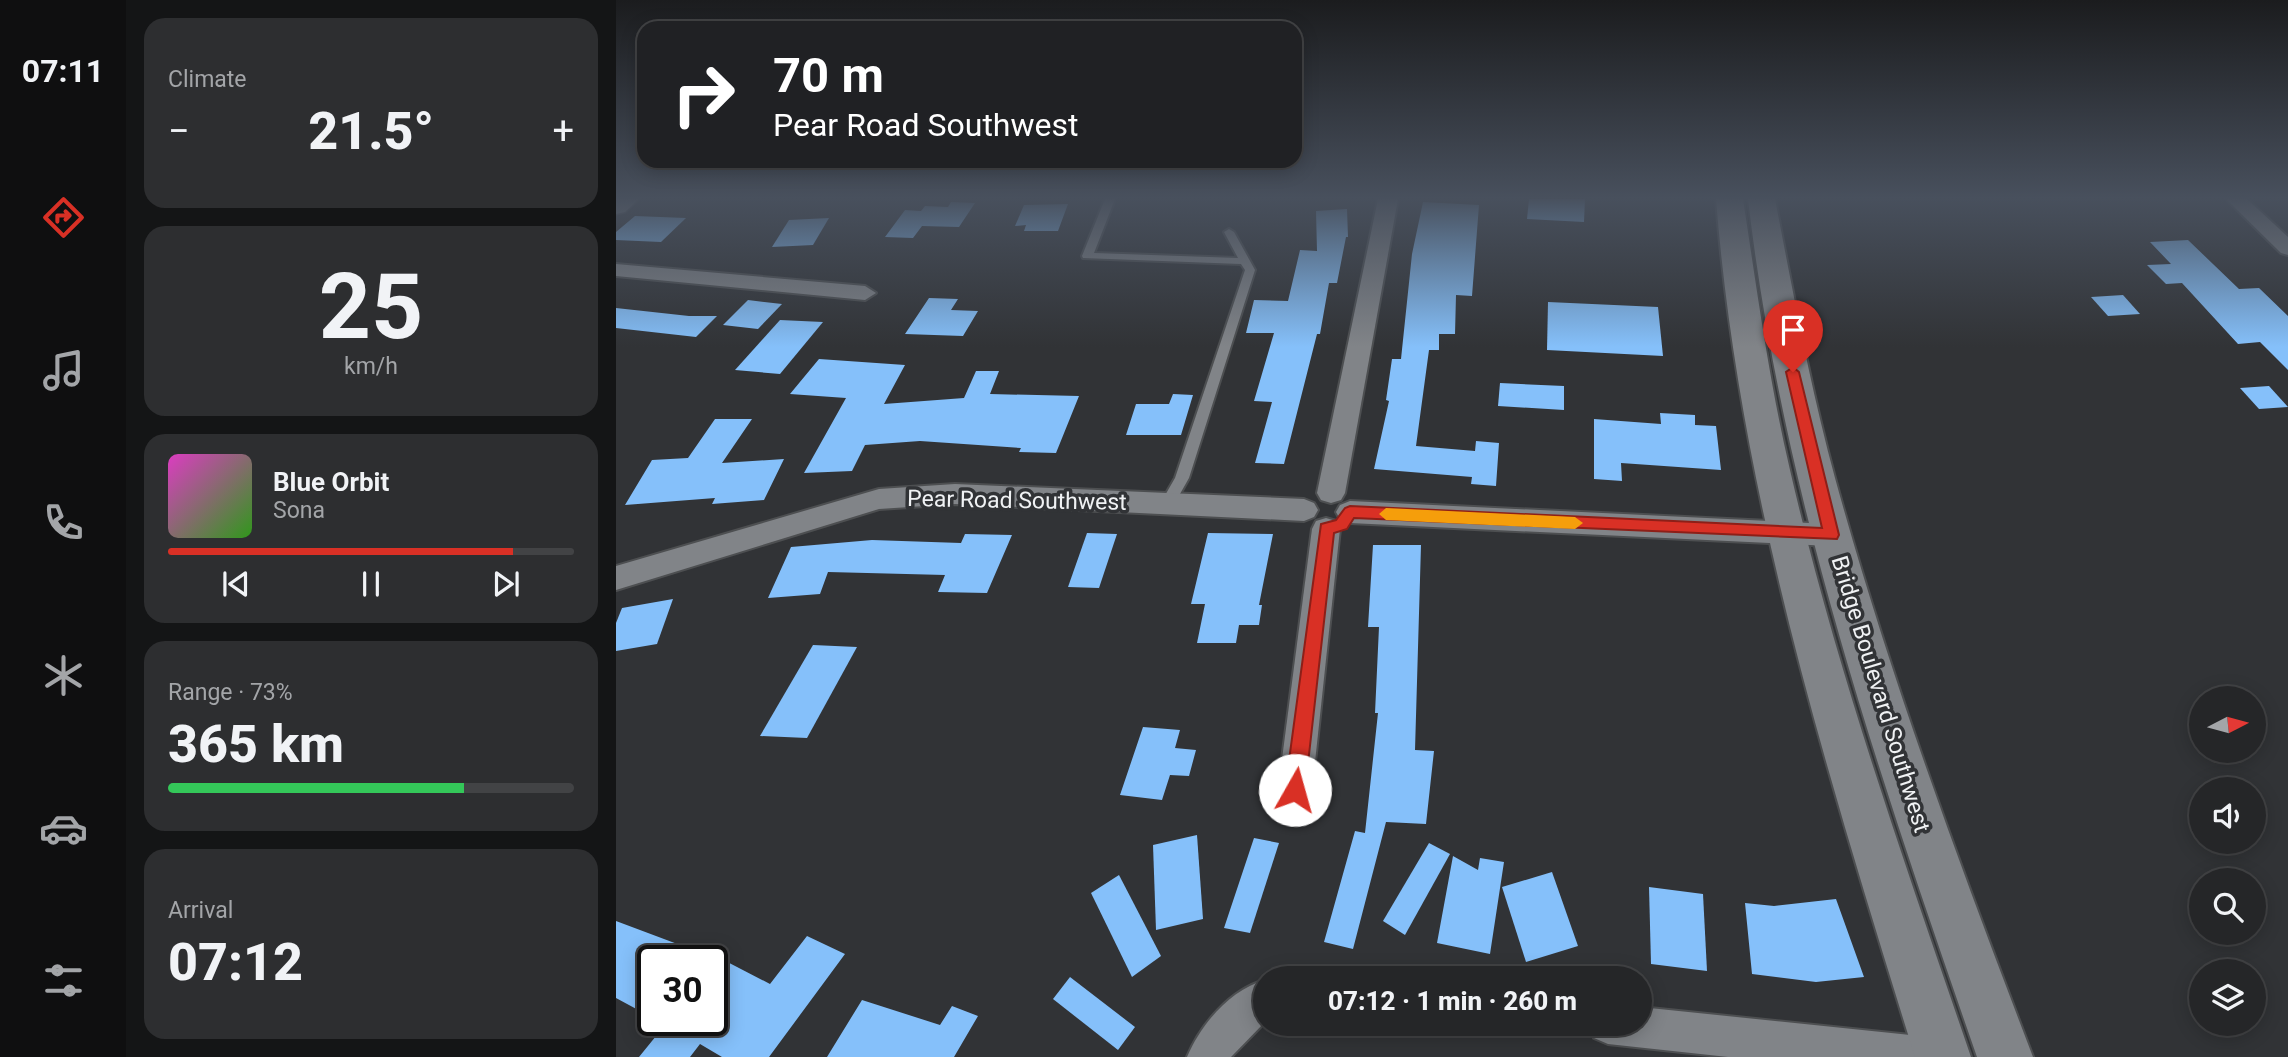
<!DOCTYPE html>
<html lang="en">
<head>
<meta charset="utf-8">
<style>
	:root { --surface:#252628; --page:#2d2e30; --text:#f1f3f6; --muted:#a3a5a8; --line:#424345; --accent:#d93025 }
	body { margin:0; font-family:Roboto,sans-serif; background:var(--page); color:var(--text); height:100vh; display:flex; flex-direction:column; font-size:26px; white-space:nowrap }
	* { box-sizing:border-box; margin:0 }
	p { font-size:23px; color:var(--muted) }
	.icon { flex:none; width:38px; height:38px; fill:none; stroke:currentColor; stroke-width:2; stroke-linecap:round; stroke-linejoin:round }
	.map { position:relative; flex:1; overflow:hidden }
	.drawer { display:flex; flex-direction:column; gap:18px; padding:18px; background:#141516; width:490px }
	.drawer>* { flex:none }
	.hud { position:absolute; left:21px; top:21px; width:665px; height:147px; border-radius:21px; box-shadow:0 4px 18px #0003,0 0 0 2px var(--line); background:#202124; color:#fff; overflow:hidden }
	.needle { width:46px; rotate:84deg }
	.controls { position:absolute; left:1573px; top:686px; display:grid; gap:14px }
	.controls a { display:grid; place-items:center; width:77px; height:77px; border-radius:50%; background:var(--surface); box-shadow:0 4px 18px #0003,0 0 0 2px var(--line); font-size:35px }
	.speed { position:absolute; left:21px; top:945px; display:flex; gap:14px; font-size:35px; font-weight:700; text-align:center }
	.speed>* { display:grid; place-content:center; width:91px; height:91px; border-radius:50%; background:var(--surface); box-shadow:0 4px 18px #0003,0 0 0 2px var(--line); line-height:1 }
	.speed .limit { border:4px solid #111; border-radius:10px; background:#fff; color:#111 }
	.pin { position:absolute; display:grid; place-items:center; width:60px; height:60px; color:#fff; margin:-72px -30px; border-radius:50% 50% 50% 0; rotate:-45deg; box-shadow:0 0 7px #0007 }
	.pin .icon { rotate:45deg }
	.me { position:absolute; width:77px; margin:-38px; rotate:7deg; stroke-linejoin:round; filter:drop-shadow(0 0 5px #0008) }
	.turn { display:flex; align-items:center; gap:24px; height:147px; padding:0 21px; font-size:32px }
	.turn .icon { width:91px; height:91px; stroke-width:2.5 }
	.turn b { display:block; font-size:49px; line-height:60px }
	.big { font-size:52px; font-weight:800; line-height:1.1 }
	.drawer .tile { flex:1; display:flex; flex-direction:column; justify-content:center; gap:10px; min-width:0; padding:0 24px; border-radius:21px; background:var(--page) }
	.drawer .dial { align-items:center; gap:0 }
	.dial b { font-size:91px; line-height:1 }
	.song { display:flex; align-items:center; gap:21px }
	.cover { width:84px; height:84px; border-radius:10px; background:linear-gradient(135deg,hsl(310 70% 55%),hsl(110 70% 35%)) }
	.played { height:7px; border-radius:4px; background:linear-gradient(90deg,var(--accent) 85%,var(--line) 85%) }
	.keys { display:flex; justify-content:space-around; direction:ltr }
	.heat { display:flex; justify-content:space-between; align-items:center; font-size:38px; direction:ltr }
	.charge { height:10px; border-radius:5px; background:linear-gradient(90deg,#34c759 73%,var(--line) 0) }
	.trip { position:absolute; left:637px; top:966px; width:399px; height:70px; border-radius:35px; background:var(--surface); box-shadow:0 4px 18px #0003,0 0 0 2px var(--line); font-weight:800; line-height:70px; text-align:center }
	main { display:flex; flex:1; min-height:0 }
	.tabs { display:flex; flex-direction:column; width:126px; justify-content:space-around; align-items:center; background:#0f0f10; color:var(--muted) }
	.tabs .icon { width:49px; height:49px }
	.tabs .current { color:var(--accent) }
	.tabs b { font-size:32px; color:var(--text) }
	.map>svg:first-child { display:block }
	.building { fill:#85c0fa }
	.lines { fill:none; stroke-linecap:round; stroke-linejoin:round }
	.service-casing { stroke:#4d4f51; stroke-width:4 }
	.minor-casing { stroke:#4d4f51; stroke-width:4 }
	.tertiary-casing { stroke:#4d4f51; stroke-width:3 }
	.secondary-casing { stroke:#4d4f51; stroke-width:4 }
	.service { fill:#818488; fill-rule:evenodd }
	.minor { fill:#818488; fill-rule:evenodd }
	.tertiary { fill:#818488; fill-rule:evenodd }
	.secondary { fill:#818488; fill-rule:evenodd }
	.route { fill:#d93025; stroke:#8d1f18; stroke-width:2 }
	.slow { fill:#f59e0b }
	.labels { text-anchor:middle; stroke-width:7; stroke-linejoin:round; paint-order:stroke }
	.street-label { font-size:23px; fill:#f0f2f4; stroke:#313336 }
</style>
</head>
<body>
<main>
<nav class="tabs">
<b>07:11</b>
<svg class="icon current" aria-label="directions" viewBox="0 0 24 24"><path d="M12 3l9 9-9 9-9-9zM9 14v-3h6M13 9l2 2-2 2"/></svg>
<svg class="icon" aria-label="music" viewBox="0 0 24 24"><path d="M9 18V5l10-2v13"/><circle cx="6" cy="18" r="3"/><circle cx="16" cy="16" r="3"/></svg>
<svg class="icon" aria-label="phone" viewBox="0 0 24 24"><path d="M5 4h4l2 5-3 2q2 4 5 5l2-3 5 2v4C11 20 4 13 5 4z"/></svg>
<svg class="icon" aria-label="climate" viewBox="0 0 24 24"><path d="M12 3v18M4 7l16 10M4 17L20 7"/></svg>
<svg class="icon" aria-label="car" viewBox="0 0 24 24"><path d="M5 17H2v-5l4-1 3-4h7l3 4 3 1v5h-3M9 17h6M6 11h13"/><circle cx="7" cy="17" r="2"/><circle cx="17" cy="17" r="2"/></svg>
<svg class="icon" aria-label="filters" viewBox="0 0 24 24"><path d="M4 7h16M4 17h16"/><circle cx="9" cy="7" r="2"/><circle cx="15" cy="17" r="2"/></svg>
</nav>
<section class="drawer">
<div class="tile"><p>Climate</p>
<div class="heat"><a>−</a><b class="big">21.5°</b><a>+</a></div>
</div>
<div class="tile dial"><b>25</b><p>km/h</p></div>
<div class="tile">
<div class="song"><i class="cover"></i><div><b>Blue Orbit</b><p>Sona</p></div></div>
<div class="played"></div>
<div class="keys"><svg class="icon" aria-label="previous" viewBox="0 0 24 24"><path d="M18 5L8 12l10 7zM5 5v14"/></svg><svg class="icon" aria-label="pause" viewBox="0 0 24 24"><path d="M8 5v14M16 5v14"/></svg><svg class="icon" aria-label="next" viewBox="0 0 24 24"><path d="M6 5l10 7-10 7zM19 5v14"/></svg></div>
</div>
<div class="tile"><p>Range · 73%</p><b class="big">365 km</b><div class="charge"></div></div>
<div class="tile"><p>Arrival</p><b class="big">07:12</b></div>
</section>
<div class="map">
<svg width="1672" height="1057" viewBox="0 0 1672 1057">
	<rect width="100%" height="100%" fill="#313336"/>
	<g class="building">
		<path d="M 913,199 L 969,199 L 968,222 L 911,219 Z"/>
		<path d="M 335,202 L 359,203 L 343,227 L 306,226 L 297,238 L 269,237 L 289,210 L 305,211 L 309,206 L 332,207 Z"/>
		<path d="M 807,202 L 863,205 L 856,296 L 840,295 L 839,334 L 823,334 L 823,350 L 813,350 L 800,446 L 859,451 L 860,441 L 883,443 L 880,486 L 855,484 L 856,477 L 758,469 L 773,401 L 770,400 L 776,359 L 785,359 L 796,254 Z"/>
		<path d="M 452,204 L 442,231 L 408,231 L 410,225 L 399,226 L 408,205 Z"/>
		<path d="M 731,209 L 732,237 L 730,237 L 721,283 L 713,283 L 704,334 L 701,334 L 668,464 L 639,463 L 656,402 L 638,401 L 658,333 L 630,333 L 638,300 L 672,301 L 684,250 L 701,251 L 700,211 Z"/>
		<path d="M 19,216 L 70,218 L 45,242 L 0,240 L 0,232 Z"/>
		<path d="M 213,218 L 197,245 L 156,247 L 173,220 Z"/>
		<path d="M 1572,240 L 1623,289 L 1643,288 L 1672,316 L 1672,370 L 1644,342 L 1622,344 L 1566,283 L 1550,284 L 1531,265 L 1555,264 L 1534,242 Z"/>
		<path d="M 1507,295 L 1524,314 L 1492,316 L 1475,297 Z"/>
		<path d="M 313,298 L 342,299 L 335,310 L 362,311 L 347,336 L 289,334 Z"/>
		<path d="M 132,300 L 166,304 L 142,329 L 107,325 Z"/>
		<path d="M 932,302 L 1042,307 L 1047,356 L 931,350 Z"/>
		<path d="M 0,308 L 73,316 L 101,316 L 80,337 L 0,328 Z"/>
		<path d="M 164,320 L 207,322 L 164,374 L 119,370 Z"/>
		<path d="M 203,359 L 289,365 L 268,404 L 348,398 L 360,371 L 383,371 L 374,394 L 463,396 L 440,453 L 403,452 L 405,448 L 304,441 L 249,445 L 236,471 L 188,473 L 230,398 L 174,394 Z"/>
		<path d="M 884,383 L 948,386 L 948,410 L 882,406 Z"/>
		<path d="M 1653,386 L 1672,407 L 1643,409 L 1624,388 Z"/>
		<path d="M 557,394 L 577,395 L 565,435 L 510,435 L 520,404 L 553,404 Z"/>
		<path d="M 1044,413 L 1079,415 L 1079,425 L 1100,426 L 1105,470 L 1005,463 L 1006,481 L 978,479 L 978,419 L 1045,424 Z"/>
		<path d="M 99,419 L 136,419 L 106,463 L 168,459 L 148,500 L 96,504 L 99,498 L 9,505 L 36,460 L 72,458 Z"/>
		<path d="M 471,533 L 501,534 L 483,588 L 452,587 Z"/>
		<path d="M 592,533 L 657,534 L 643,605 L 646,605 L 643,625 L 623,625 L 620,643 L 581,643 L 589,604 L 575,604 Z"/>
		<path d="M 349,534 L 396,535 L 371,593 L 322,592 L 329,575 L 212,572 L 204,594 L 152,598 L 175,547 L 256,540 L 345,543 Z"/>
		<path d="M 757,545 L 805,545 L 799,750 L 818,751 L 810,824 L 770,822 L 737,949 L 708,942 L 739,831 L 749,833 L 762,713 L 759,713 L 763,627 L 752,627 Z"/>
		<path d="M 57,599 L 41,644 L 0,651 L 0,623 L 6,608 Z"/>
		<path d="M 197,645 L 241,647 L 191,738 L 144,736 Z"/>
		<path d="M 527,727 L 564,730 L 559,748 L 580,750 L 573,776 L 554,775 L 546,800 L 504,795 Z"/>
		<path d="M 581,835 L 587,919 L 540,930 L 537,845 Z"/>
		<path d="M 638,838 L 663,843 L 634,933 L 608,928 Z"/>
		<path d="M 813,843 L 834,854 L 789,935 L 767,921 Z"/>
		<path d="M 837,856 L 862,870 L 864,858 L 888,862 L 874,954 L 821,943 Z"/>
		<path d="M 936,872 L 962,946 L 910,962 L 886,887 Z"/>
		<path d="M 503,875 L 545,956 L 516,977 L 475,893 Z"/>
		<path d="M 1033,887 L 1087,894 L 1091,971 L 1035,964 Z"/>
		<path d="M 1220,899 L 1248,977 L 1200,982 L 1136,974 L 1129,903 L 1158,906 Z"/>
		<path d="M 0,921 L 96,957 L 96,954 L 154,984 L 191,936 L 229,954 L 153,1057 L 106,1057 L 84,1044 L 74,1057 L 23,1057 L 53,1020 L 96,1020 L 96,961 L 37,961 L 37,1018 L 0,998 Z"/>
		<path d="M 454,977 L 519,1027 L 502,1050 L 437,999 Z"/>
		<path d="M 246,1000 L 324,1025 L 336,1006 L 362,1016 L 338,1057 L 211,1057 Z"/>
	</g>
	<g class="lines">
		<g class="service-casing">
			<path id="service" d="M 489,199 L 499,199 L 478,253 L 622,258 L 608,232 L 613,229 L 618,232 L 639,270 L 573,478 L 556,508 L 551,509 L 544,504 L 559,478 L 629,270 L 625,264 L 467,258 L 466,256 Z"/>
		</g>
		<g class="minor-casing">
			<g id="minor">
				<path d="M 762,199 L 782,199 L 729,493 L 725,500 L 715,503 L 705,500 L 701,493 Z"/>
				<path d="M 1610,199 L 1631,199 L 1672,237 L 1672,255 L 1665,253 Z"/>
				<path d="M 0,264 L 249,286 L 260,293 L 249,300 L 0,276 Z"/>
				<path d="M 339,484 L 688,499 L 698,503 L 702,510 L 698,517 L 688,521 L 339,504 L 263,509 L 0,590 L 0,566 L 263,489 Z"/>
				<path d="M 734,501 L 1215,524 L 1225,527 L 1229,535 L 1225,543 L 1215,546 L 734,523 L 724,519 L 720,512 L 724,505 Z"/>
				<path d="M 710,518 L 720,521 L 724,529 L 696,790 L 691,802 L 679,806 L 667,802 L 662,790 L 696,529 L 700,521 Z"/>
				<path d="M 649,980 L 649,1022 L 615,1057 L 571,1057 C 585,1024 614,990 649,980 Z"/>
				<path d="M 1024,1007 L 1304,1036 L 1319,1042 L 1325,1057 L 1112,1057 L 992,1044 L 978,1038 L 972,1024 L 1024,1024 Z"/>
			</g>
		</g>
		<g class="tertiary-casing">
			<path id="tertiary" d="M 0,199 L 23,199 L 9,212 L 0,214 Z"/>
		</g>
		<g class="secondary-casing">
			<g id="secondary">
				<path d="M 1100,199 L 1127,199 C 1141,290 1153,381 1174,470 C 1220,670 1289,864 1355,1057 L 1299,1057 C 1212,776 1123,493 1100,199 Z"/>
				<path d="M 1132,199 L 1159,199 C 1177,292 1194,386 1219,478 C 1273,675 1344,866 1417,1057 L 1361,1057 C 1264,778 1166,494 1132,199 Z"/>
			</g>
		</g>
		<use href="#service" class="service"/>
		<use href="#minor" class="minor"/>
		<use href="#tertiary" class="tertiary"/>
		<use href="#secondary" class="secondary"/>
	</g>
	<linearGradient id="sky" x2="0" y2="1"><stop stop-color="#1b1c1e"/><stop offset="0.57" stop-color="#48505d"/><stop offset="1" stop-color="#48505d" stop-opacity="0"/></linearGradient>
	<rect width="1672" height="347" fill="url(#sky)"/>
	<path class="route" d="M 1177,367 L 1183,372 L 1223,535 L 1221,539 L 738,518 L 731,529 L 718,533 L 689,790 L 686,796 L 679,799 L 672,796 L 669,790 L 705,524 L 720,520 L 729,508 L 734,506 L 1206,528 L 1170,372 Z"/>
	<path class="slow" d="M 770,508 L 959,517 L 967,523 L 959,529 L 770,520 L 763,514 Z"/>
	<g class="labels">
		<g class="street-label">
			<text transform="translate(401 500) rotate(1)" y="8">Pear Road Southwest</text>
			<text transform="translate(1265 694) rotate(73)" y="8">Bridge Boulevard Southwest</text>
		</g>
	</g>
</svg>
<div class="controls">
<a><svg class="needle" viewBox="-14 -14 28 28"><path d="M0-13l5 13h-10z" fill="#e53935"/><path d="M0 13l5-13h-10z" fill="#a3a5a8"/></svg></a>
<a><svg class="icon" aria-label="sound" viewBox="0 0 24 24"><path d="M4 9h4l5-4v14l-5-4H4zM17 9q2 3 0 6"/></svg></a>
<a><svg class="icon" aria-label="search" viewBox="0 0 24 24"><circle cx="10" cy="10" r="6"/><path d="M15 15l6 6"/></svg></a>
<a><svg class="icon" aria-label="layers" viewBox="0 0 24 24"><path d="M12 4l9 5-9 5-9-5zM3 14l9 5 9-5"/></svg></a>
</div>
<div class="speed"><div class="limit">30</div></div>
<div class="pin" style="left:1177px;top:372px;background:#d93025"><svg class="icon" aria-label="arrive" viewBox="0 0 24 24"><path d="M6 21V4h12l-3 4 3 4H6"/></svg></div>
<svg class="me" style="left:679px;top:790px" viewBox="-20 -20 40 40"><circle r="19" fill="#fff"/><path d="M0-13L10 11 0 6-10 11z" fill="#d93025"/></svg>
<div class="trip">07:12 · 1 min · 260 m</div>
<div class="hud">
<div class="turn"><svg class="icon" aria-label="right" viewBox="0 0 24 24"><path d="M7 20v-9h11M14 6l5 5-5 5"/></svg><div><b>70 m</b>Pear Road Southwest</div></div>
</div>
</div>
</main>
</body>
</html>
